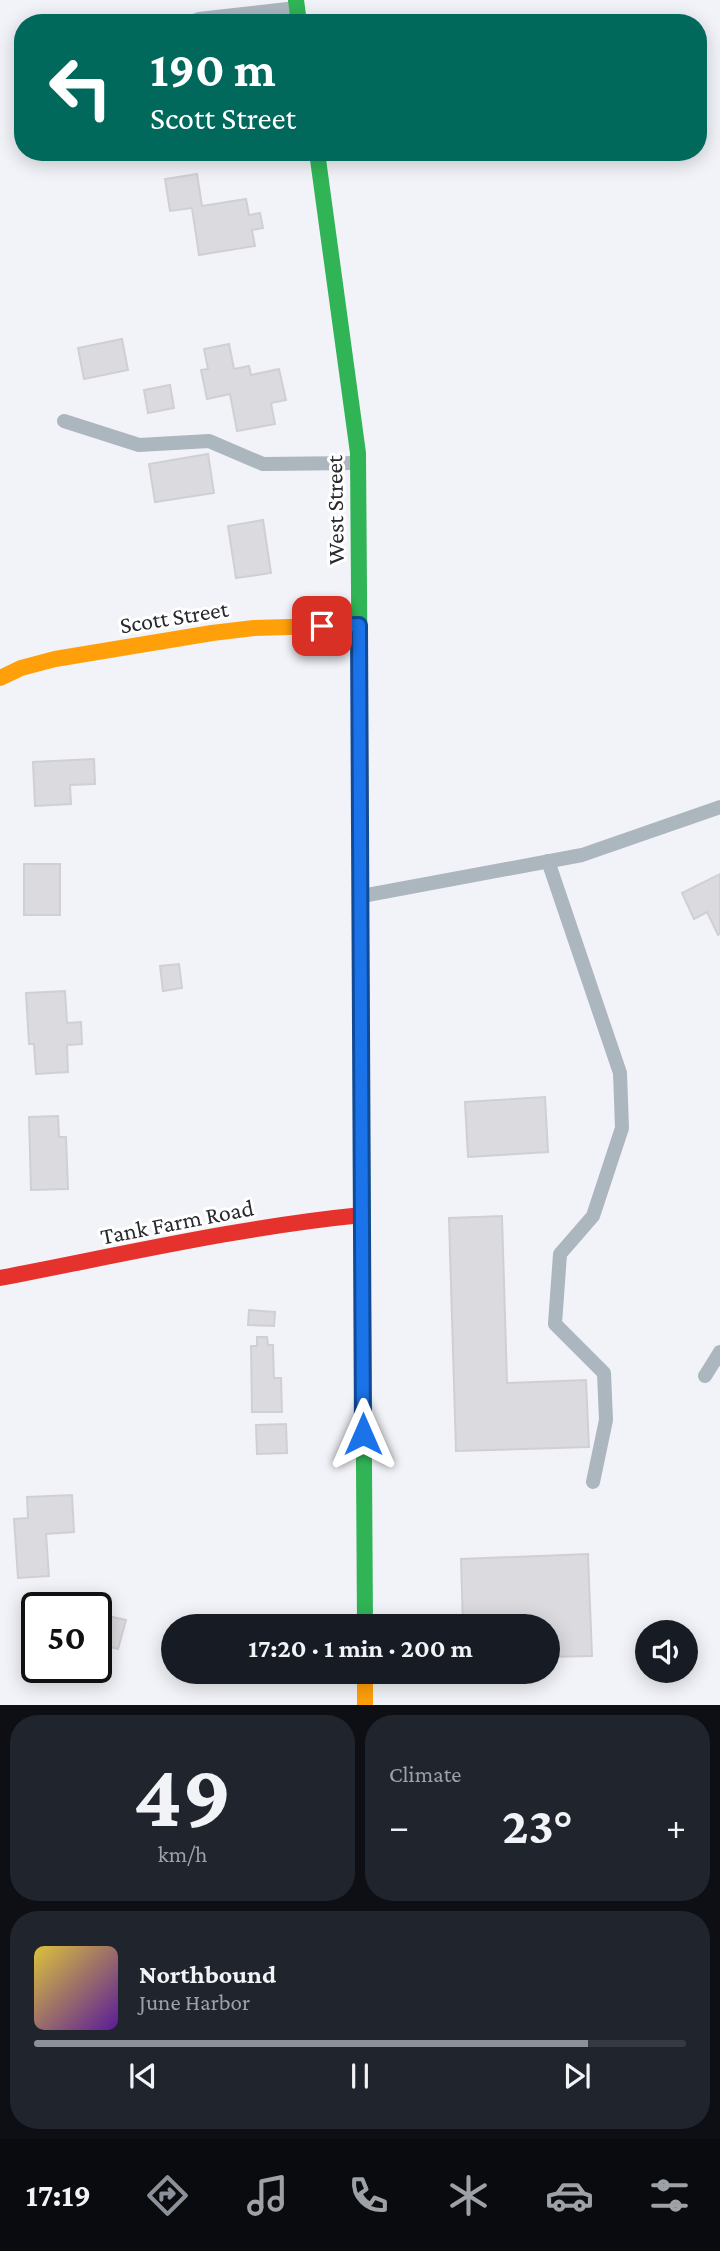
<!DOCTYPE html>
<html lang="en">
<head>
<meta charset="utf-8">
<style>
	:root { --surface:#171b24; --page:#20242c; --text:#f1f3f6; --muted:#9ea1a6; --line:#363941; --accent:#8c9099 }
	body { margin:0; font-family:"Crimson Pro",serif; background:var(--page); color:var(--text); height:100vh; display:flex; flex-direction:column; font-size:26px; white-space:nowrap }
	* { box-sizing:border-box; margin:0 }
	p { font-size:23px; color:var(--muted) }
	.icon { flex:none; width:38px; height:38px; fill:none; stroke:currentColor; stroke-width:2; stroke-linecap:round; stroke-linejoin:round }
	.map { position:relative; height:1705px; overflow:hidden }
	.panel { display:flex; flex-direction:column; gap:10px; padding:10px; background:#0d0f14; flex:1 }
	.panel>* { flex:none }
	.hud { position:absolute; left:14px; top:14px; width:693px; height:147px; border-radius:28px; box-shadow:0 4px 18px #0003; background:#00695c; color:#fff; overflow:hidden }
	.controls { position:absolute; left:635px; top:1620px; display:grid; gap:14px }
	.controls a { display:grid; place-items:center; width:63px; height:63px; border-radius:50%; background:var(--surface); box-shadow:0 4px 18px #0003; font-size:35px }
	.speed { position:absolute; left:21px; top:1592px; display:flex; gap:14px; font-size:35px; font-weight:700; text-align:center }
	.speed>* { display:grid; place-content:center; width:91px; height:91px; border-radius:50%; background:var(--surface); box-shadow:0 4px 18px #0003; line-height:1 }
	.speed .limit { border:4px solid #111; border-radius:10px; background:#fff; color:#111 }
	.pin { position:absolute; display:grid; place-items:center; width:60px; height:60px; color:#fff; margin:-30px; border-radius:14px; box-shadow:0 4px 10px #0006 }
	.me { position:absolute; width:77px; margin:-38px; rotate:0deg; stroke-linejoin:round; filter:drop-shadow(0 0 5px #0008) }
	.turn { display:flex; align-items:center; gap:24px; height:147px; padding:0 21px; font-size:32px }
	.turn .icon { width:91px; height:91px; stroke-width:2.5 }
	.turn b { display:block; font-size:49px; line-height:60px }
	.big { font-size:52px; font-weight:700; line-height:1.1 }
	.panel .tile { flex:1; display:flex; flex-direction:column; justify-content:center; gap:10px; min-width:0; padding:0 24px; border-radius:28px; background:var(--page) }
	.panel .dial { align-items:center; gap:0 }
	.dial b { font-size:91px; line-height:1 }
	.song { display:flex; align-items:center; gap:21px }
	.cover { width:84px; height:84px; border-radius:10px; background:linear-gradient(135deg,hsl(50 70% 55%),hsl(270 70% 35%)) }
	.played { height:7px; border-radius:4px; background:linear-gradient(90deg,var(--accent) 85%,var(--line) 85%) }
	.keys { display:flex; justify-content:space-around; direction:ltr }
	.heat { display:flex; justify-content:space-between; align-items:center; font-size:38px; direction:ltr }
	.panel .tiles { flex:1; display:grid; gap:10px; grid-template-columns:1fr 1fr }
	.tile:last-child { grid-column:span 2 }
	.trip { position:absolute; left:161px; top:1614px; width:399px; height:70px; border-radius:35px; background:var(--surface); box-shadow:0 4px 18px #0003; font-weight:700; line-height:70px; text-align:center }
	.tab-bar { display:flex; height:112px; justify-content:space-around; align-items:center; background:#090b0e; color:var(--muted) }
	.tab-bar .icon { width:49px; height:49px }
	.tab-bar .selected { color:var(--accent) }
	.tab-bar b { font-size:32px; color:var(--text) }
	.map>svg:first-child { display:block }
	.building { fill:#dbdade; stroke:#d0d0d4; stroke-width:2 }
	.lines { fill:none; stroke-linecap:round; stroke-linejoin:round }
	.lane { stroke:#abb6be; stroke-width:14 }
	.fast { stroke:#30b455; stroke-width:16 }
	.slow { stroke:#ff9f0a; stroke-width:16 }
	.jam { stroke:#e5322d; stroke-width:16 }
	.route-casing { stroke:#114b97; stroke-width:18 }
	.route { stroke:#1a73e8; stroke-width:12 }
	.labels { text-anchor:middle; stroke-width:6; stroke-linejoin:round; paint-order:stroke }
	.street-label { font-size:24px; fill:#28292d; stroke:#fff }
</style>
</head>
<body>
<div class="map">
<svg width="720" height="1705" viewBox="0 0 720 1705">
	<rect width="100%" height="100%" fill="#f2f3f8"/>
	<g class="building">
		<path d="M 197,174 L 202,206 L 246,199 L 249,215 L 260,213 L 263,228 L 252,230 L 255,246 L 199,255 L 192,208 L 170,211 L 165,179 Z"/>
		<path d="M 122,339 L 128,370 L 84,379 L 78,348 Z"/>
		<path d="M 229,344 L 234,369 L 249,366 L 251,375 L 279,369 L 286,400 L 271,403 L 275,424 L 237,431 L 230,394 L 207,399 L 201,370 L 208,369 L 204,349 Z"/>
		<path d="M 170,385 L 174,408 L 148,413 L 144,390 Z"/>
		<path d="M 208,454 L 214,493 L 155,502 L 149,464 Z"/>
		<path d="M 263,520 L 271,573 L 236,578 L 228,526 Z"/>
		<path d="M 94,759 L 95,784 L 70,785 L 71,804 L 35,806 L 33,762 Z"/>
		<rect x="24" y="864" width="36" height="51"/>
		<path d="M 720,874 L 720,934 L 718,935 L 707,912 L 694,919 L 682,893 Z"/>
		<path d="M 179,964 L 182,988 L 163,991 L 160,966 Z"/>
		<path d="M 65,991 L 67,1023 L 81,1022 L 82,1044 L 67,1045 L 68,1072 L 36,1074 L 34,1044 L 29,1044 L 26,993 Z"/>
		<path d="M 545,1097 L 548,1152 L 468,1157 L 465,1102 Z"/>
		<path d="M 58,1116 L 59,1137 L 66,1137 L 68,1189 L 31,1190 L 29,1117 Z"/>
		<path d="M 502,1216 L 507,1383 L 586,1380 L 589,1447 L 456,1451 L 449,1218 Z"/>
		<path d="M 249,1310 L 275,1312 L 274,1326 L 248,1325 Z"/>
		<path d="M 257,1337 L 267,1337 L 268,1345 L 273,1345 L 274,1378 L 281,1378 L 282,1412 L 252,1412 L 251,1346 L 257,1346 Z"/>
		<path d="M 286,1424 L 287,1453 L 257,1454 L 256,1425 Z"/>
		<path d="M 72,1495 L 74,1532 L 46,1534 L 49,1576 L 18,1578 L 14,1519 L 28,1518 L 27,1497 Z"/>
		<path d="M 588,1554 L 592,1656 L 548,1657 L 548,1626 L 463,1626 L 461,1559 Z"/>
		<path d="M 108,1616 L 126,1620 L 118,1649 L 100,1644 Z"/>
	</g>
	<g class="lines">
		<g class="lane">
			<path d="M 189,23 L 199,19 L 296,8"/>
			<path d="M 64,421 L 139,445 L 209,441 L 263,464 L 356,463"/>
			<path d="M 548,861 L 620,1073 L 622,1128 L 593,1216 L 560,1254 L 555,1324 L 604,1373 L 606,1420 L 593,1482"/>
			<path d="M 362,896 L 582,855 L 720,807"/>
			<path d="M 705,1376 L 720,1352"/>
		</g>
		<g class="fast">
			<path d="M 296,0 L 299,23"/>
			<path d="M 317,152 L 358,453 L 360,728"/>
			<path d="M 362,1141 L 365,1626"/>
		</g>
		<g class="slow">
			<path d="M 0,678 L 21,668 L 55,659 L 212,633 L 254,628 L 359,625"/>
			<path d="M 360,728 L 362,1141"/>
			<path d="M 365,1671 L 365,1705"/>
		</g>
		<path class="jam" d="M 0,1278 C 120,1255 240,1227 362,1215"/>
	</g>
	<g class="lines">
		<g class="route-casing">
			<path id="route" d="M 322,626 L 359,625 L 363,1434"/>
		</g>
		<use href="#route" class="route"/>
	</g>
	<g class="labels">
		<g class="street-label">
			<text transform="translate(335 510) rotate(-91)" y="8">West Street</text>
			<text transform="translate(174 617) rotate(-9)" y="8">Scott Street</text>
			<text transform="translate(177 1222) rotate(-11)" y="8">Tank Farm Road</text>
		</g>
	</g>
</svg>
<div class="controls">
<a><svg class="icon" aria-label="sound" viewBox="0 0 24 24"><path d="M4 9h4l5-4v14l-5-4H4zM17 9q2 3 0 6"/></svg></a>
</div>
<div class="speed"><div class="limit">50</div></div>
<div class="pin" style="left:322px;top:626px;background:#d93025"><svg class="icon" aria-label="arrive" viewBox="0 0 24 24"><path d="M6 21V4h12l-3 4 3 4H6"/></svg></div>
<svg class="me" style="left:363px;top:1434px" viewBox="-20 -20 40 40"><path d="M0-17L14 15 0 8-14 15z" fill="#1a73e8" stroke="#fff" stroke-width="4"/></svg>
<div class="trip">17:20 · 1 min · 200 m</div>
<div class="hud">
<div class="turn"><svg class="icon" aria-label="left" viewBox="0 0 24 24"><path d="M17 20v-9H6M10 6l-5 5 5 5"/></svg><div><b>190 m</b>Scott Street</div></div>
</div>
</div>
<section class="panel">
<div class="tiles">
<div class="tile dial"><b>49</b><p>km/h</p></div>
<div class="tile"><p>Climate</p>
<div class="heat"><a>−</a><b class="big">23°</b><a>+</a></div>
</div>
<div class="tile">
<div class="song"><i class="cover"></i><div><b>Northbound</b><p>June Harbor</p></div></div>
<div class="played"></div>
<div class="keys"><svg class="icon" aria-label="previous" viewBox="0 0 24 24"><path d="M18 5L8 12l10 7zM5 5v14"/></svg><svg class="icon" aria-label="pause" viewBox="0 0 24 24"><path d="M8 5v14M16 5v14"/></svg><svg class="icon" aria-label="next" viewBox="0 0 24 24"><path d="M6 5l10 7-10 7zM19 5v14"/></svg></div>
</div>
</div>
</section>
<nav class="tab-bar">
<b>17:19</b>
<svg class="icon selected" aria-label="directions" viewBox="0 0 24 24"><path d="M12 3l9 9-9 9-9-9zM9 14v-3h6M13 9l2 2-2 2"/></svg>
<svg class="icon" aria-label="music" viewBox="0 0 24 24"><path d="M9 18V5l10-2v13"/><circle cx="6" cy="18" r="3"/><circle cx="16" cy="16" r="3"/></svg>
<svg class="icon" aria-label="phone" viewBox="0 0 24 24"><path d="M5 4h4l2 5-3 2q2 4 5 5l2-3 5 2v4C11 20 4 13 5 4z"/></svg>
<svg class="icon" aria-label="climate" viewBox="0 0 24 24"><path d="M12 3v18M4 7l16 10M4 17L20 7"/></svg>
<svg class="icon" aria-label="car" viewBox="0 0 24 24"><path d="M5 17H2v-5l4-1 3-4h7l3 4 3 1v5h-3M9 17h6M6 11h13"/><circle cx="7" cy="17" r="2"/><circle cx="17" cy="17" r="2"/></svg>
<svg class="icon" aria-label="filters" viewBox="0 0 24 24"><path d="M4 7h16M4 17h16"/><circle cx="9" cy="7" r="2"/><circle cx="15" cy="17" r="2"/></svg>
</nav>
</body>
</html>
